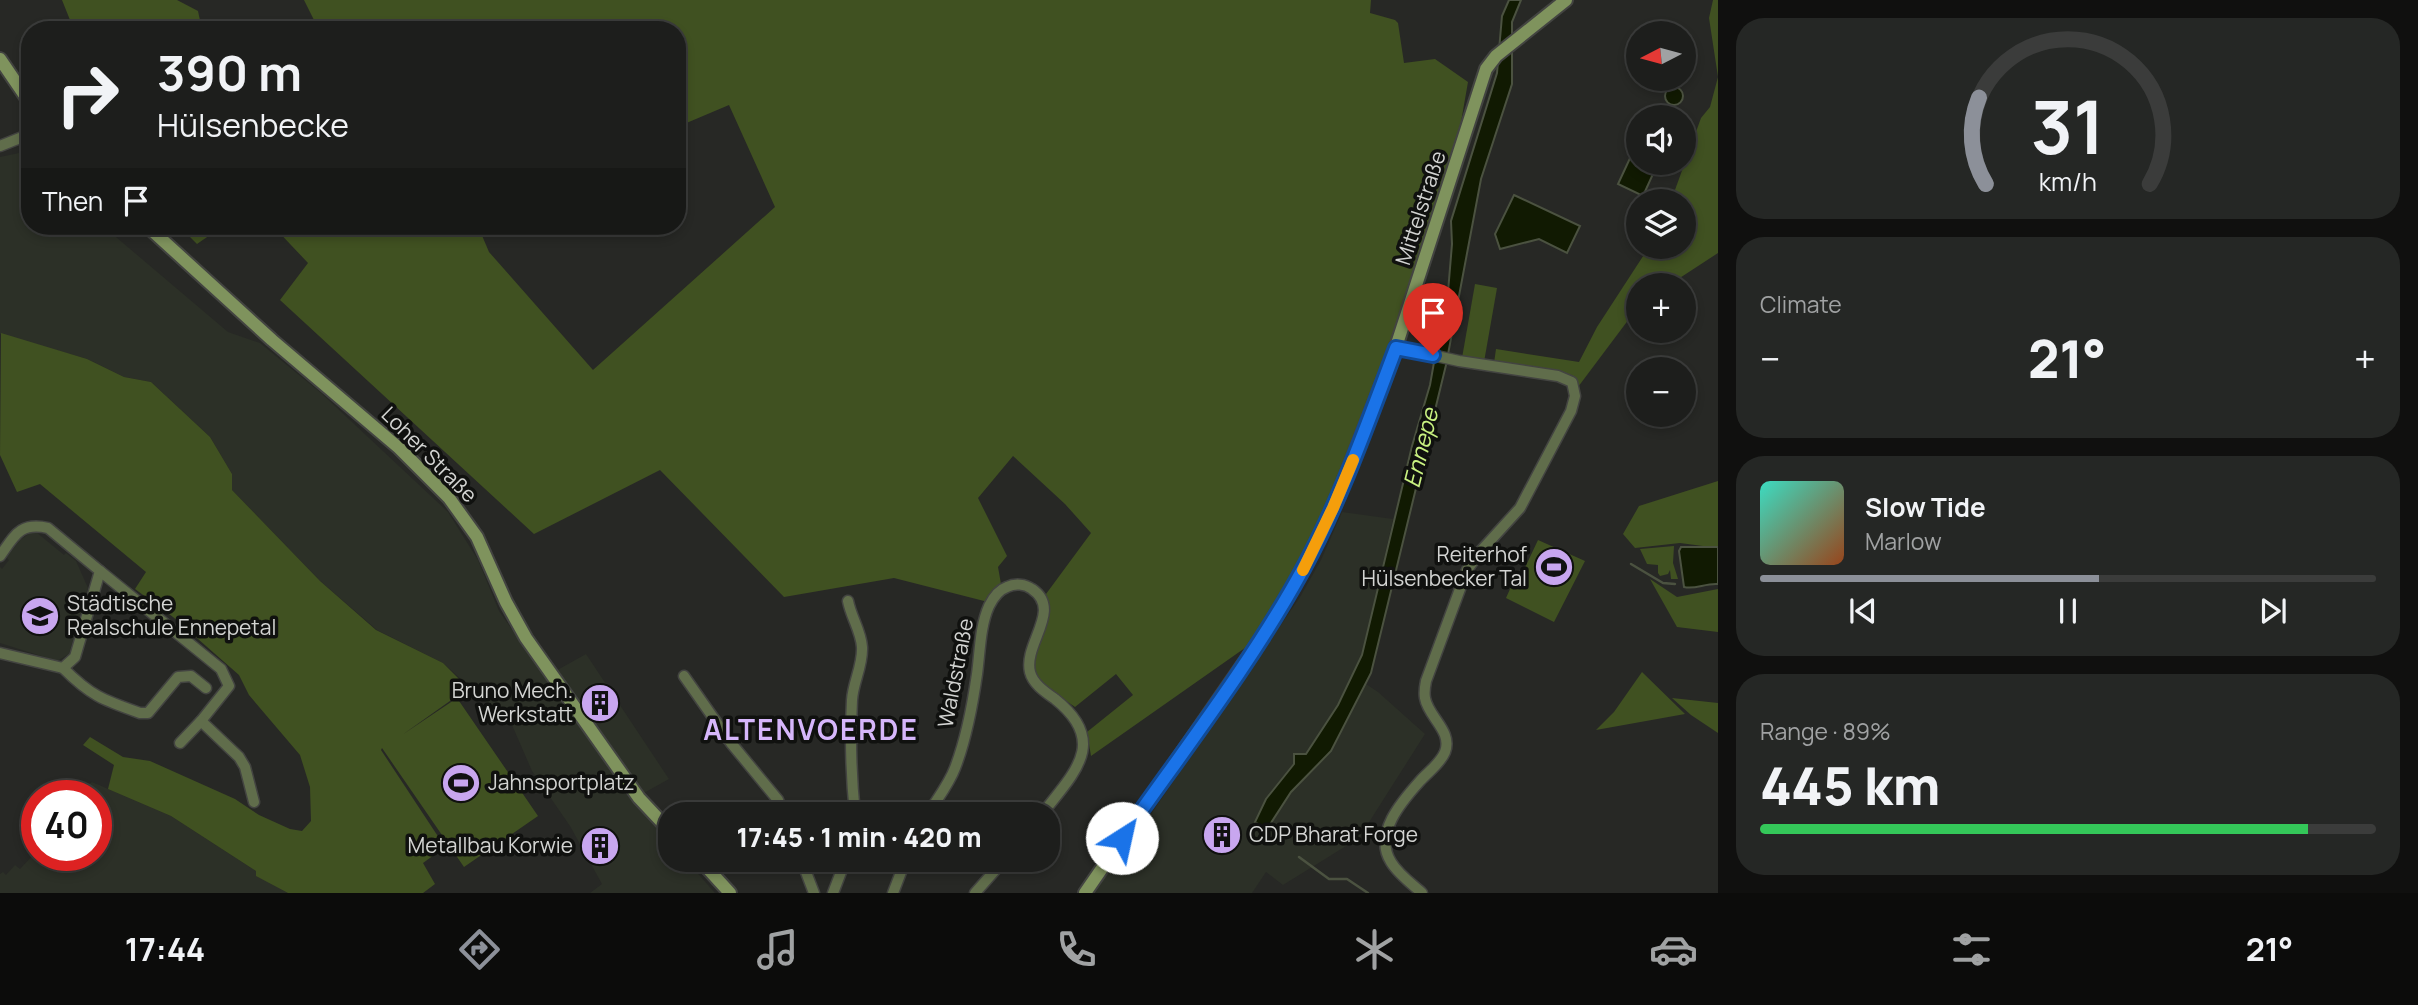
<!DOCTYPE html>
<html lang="en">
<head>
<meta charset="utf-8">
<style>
	:root { --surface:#1d1e1c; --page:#252725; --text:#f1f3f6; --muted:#a0a2a3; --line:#3b3c3b; --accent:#8c9099 }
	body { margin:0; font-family:Manrope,sans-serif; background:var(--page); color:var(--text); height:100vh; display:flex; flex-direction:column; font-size:26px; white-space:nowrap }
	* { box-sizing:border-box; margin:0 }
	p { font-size:23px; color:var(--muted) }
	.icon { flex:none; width:38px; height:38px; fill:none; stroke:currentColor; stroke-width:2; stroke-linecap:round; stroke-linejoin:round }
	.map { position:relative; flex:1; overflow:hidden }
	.drawer { display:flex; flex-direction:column; gap:18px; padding:18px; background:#10100f; width:700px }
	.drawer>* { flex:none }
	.banner { position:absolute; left:21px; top:21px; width:665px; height:214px; border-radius:28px; box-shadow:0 4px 10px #0003,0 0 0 2px var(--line); background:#1d1e1c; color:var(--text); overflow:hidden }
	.needle { width:46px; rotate:264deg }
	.buttons { position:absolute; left:1626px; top:21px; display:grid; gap:14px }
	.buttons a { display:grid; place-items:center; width:70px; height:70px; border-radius:50%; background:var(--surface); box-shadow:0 4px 10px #0003,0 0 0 2px var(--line); font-size:35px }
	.speed { position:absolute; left:21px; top:780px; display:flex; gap:14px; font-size:35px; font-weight:700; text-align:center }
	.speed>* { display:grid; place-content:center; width:91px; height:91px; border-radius:50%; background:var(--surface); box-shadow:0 4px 10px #0003,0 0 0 2px var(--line); line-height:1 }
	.speed .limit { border:10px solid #d22; background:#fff; color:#111 }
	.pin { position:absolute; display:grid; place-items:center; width:60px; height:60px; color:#fff; margin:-72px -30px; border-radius:50% 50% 50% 0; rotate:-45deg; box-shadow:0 0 7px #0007 }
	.pin .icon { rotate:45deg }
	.me { position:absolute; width:77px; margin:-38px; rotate:35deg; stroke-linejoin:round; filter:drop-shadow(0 0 5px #0008) }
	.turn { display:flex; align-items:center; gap:24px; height:147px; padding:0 21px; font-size:32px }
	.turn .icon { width:91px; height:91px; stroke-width:2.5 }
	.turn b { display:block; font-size:49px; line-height:60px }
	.then { display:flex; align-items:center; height:66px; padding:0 21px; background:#0003; gap:14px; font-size:26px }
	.big { font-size:52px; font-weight:800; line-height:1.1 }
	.drawer .tile { flex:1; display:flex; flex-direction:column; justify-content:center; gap:10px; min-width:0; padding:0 24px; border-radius:28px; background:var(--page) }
	.drawer .dial { align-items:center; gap:0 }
	.dial svg { height:182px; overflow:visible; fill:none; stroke:var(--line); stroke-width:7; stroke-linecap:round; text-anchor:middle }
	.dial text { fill:var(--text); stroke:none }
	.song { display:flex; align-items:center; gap:21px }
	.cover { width:84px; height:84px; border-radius:10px; background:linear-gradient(135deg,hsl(170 70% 55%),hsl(20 70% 35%)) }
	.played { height:7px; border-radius:4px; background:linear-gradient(90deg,var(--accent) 55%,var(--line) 55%) }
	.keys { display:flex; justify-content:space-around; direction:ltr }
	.heat { display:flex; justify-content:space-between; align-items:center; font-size:38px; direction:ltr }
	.charge { height:10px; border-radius:5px; background:linear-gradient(90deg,#34c759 89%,var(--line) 0) }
	.trip { position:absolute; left:658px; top:802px; width:402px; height:70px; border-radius:28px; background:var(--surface); box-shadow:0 4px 10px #0003,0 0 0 2px var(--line); font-weight:800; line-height:70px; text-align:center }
	.tabs { display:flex; height:112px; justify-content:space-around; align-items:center; background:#0c0c0b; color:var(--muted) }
	.tabs .icon { width:49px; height:49px }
	.tabs .active { color:var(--accent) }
	.tabs b { font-size:32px; color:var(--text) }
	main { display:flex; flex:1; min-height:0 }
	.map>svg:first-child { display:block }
	.built { fill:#2c3027 }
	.green { fill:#405121 }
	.water { fill:#111a02; stroke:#4b5240; stroke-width:2 }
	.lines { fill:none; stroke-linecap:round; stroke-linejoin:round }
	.stream { stroke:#4b5240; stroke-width:2.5 }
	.street-casing { stroke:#434441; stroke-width:13 }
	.secondary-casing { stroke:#434441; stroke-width:16 }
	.street { stroke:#606d4b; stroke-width:10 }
	.secondary { stroke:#7f935d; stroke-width:12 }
	.route-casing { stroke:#114b97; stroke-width:18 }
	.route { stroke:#1a73e8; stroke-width:12 }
	.slow { stroke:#f59e0b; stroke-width:12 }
	.labels { text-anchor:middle; stroke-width:7; stroke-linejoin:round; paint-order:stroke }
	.street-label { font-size:21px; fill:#d3d4d2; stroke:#10110f }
	.poi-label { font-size:21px; fill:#d3d4d2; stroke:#10110f; text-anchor:end }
	.water-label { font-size:23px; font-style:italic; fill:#c9f281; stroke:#10110f }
	.district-label { font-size:28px; font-weight:bold; letter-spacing:2px; fill:#d6b6fb; stroke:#10110f }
</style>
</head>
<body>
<main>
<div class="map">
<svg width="1718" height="893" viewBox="0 0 1718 893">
	<rect width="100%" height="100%" fill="#272825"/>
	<g class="built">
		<path d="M 19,153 L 30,162 L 30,226 L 103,226 L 228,332 L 260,343 L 321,393 L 448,512 L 478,560 L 499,611 L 545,677 L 586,654 L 669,779 L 633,799 L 670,842 L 670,859 L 685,859 L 715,893 L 590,893 L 602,884 L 570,826 L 532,771 L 512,725 L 443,663 L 377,630 L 320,581 L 232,490 L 232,474 L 210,437 L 151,382 L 124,377 L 87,359 L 0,334 L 0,157 Z"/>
		<path d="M 1342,512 L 1393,519 L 1362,655 L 1354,676 L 1378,692 L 1425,734 L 1359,838 L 1283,885 L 1266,872 L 1252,893 L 1092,893 L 1127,849 L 1300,597 L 1321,560 Z"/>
		<path d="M 32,532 L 36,532 L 64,555 L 66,553 L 76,561 L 88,588 L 69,654 L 57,661 L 0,643 L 0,567 L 2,569 L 9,560 L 6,557 L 21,539 Z"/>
		<path d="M 92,782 L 171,816 L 256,871 L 257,876 L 288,893 L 0,893 L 0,874 L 3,872 L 6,875 L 15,865 L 20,869 L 37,851 L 37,856 L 96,856 L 96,796 L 75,796 Z"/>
	</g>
	<g class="green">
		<path d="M 62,0 L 177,0 L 198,11 L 202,30 L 74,30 Z"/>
		<path d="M 304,0 L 1371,0 L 1370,13 L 1395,20 L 1398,23 L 1404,63 L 1435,59 L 1468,82 L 1461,122 L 1415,274 L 1328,507 L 1290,582 L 1252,643 L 1091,756 L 1087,732 L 1133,695 L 1116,674 L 1075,707 L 1043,685 L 1034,673 L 1033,657 L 1050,614 L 1046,594 L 1091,533 L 1065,504 L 1013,456 L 978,498 L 1007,556 L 998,567 L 1001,584 L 988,602 L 894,578 L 784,597 L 660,470 L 534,534 L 280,300 L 308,263 L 273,226 L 478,226 L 489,252 L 593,370 L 775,207 L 729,105 L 677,127 L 677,30 L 319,30 Z"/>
		<path d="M 1713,0 L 1718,0 L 1718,253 L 1669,285 L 1638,285 L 1638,307 L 1578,387 L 1572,375 L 1494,363 L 1496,349 L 1579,362 L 1597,327 L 1649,247 L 1684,247 L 1684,201 L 1671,201 L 1701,118 L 1710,107 L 1718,77 L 1709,18 Z"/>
		<path d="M 179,226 L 223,226 L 197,244 Z"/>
		<path d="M 1475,284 L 1497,288 L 1484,362 L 1462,358 Z"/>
		<path d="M 1,333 L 87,359 L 124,377 L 151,382 L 210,437 L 232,474 L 232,490 L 320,581 L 376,630 L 443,663 L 466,686 L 457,696 L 402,735 L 457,698 L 538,816 L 464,867 L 382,748 L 381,750 L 445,847 L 423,863 L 435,884 L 423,893 L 288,893 L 256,876 L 256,871 L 171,816 L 108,789 L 114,765 L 83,745 L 90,737 L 123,757 L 150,761 L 235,799 L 259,815 L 290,829 L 302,831 L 311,821 L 310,787 L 300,755 L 249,695 L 239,675 L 173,617 L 135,589 L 146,572 L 40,484 L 17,492 L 0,455 Z"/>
		<path d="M 1718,481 L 1718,548 L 1680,543 L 1635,548 L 1623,534 L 1639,506 Z"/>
		<path d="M 1538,540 L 1585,561 L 1554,622 L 1506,598 L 1518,571 L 1523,572 Z"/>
		<path d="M 1674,546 L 1673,563 L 1678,579 L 1671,579 L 1670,570 L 1668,574 L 1660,576 L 1658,573 L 1658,565 L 1647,564 L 1640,549 Z"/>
		<path d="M 1650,579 L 1677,597 L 1718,589 L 1718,632 L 1677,627 Z"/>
		<path d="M 1642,672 L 1685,714 L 1596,730 L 1614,712 Z"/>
		<path d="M 1672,698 L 1718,703 L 1718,733 L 1691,715 Z"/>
	</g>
	<g class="water">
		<path d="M 1509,0 L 1521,0 L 1512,22 L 1512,84 L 1481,179 L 1446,365 L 1371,673 L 1331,751 L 1291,792 L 1267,829 L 1255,822 L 1266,799 L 1294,764 L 1294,754 L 1306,754 L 1338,705 L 1362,655 L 1412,446 L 1430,385 L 1436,351 L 1446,316 L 1452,244 L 1451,221 L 1497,73 L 1502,16 Z"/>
		<circle cx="1674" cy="96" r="9"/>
		<path d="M 1638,141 L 1638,163 L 1658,163 L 1643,196 L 1618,184 Z"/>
		<path d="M 1514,195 L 1580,226 L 1567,253 L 1539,239 L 1500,249 L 1495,234 Z"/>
		<path d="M 1681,547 L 1718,547 L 1718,584 C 1705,583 1695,590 1684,587 L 1679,551 Z"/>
	</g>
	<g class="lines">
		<g class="stream">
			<path d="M 1631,564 L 1663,583 L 1675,584"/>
			<path d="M 1299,857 L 1329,879 L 1347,879 L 1368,893"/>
		</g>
		<g class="street-casing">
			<g id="street">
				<path d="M 0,146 L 30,134"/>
				<path d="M 1396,347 L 1459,361 L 1558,376 L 1572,382 L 1575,396 L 1571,411 L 1520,508 L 1479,553 L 1467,570 L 1426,681 C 1425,686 1424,693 1425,698 C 1428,717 1453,731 1445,752 C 1440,764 1428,772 1420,781 C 1402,801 1373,834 1391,862 C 1398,874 1412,884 1422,893"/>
				<path d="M 0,556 C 15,535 20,522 48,528 L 100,571 L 75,657 L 63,668 L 0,653"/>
				<path d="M 100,571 L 221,669 L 229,686 L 201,721 L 239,757 L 245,767 L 254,802"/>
				<path d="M 848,601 C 851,617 861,631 862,647 C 863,666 853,682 852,700 C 850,738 851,776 855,814"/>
				<path d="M 63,668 C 91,696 103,700 140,713 L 148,713 L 178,677 L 191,676 L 206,688"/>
				<path d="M 684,676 L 731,743 L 778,800 L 783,814"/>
				<path d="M 180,743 L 201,721"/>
				<path d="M 928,814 C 937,799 949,784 955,768 C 965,742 973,702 977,674 C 980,652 980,626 989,606 C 993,598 998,590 1007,587 C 1015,583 1025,584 1032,589 C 1063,610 1023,644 1030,672 C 1033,684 1045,692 1055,699 C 1109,742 1074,773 1042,814"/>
				<path d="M 801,859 L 814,893"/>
				<path d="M 833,893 L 846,859"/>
				<path d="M 893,893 L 906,859"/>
				<path d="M 975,893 L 1005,859"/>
			</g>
		</g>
		<g class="secondary-casing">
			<g id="secondary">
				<path d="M 0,59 L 30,103"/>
				<path d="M 147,226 L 272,340 L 399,448 L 449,498 L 477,537 L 506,602 L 526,638 L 639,798 L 670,831"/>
				<path d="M 699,859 L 730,893"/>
				<path d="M 1085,893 L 1273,621 L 1305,566 L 1333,508 L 1396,347 L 1486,69 L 1496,56 L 1566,0"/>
			</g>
		</g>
		<use href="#street" class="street"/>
		<use href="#secondary" class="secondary"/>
	</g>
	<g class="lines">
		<g class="route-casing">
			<path id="route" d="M 1122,838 C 1183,751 1253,661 1303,569 C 1341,499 1368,422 1396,348 L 1433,355"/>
		</g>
		<use href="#route" class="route"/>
		<path class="slow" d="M 1303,570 L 1333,508 L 1353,460"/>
	</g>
	<defs>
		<g id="stadium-disc" transform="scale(2.0125)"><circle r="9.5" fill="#c8a6ef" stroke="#10110f"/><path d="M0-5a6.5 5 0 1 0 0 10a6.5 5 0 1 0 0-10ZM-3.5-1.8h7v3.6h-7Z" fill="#111"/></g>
		<g id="school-disc" transform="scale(2.0125)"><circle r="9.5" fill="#c8a6ef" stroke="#10110f"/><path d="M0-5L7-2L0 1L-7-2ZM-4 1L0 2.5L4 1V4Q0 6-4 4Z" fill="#111"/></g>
		<g id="building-disc" transform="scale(2.0125)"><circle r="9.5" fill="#c8a6ef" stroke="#10110f"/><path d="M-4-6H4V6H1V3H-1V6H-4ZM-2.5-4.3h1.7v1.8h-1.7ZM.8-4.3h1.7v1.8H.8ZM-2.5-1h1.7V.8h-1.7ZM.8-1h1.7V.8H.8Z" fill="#111"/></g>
	</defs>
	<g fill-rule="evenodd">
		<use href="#stadium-disc" x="1554" y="567"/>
		<use href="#school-disc" x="40" y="616"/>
		<use href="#building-disc" x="600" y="703"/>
		<use href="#stadium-disc" x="461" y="783"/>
		<use href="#building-disc" x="1222" y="835"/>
		<use href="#building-disc" x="600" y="846"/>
	</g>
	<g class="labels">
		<g class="street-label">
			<text transform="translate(1421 208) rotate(-72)" y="7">Mittelstraße</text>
			<text transform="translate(429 455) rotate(45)" y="7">Loher Straße</text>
			<text transform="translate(956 673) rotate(-79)" y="7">Waldstraße</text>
		</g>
		<g class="poi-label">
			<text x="1527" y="562">Reiterhof<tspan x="1527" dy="24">Hülsenbecker Tal</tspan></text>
			<text x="67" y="611" text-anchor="start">Städtische<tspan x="67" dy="24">Realschule Ennepetal</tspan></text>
			<text x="573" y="698">Bruno Mech.<tspan x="573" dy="24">Werkstatt</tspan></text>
			<text x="488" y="790" text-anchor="start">Jahnsportplatz</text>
			<text x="1249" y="842" text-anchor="start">CDP Bharat Forge</text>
			<text x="573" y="853">Metallbau Korwie</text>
		</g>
		<g class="water-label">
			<text transform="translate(1421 448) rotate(-76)" y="8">Ennepe</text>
		</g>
		<g class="district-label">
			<text x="811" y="740">ALTENVOERDE</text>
		</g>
	</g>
</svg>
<div class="buttons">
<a><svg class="needle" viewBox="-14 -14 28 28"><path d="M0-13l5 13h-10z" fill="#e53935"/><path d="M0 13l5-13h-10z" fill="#a0a2a3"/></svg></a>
<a><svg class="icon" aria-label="sound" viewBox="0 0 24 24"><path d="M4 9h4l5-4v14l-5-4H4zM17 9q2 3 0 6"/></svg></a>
<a><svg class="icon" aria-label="layers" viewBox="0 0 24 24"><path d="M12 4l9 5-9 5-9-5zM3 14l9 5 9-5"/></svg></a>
<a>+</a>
<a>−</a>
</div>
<div class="speed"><div class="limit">40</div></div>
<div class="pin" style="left:1433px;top:355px;background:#d93025"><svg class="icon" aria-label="arrive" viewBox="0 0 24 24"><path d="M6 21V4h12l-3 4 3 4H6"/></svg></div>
<svg class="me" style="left:1122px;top:838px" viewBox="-20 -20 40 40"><circle r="19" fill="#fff"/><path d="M0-13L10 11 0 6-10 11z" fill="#1a73e8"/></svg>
<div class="trip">17:45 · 1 min · 420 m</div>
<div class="banner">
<div class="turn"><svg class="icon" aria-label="right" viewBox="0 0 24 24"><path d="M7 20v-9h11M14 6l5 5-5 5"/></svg><div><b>390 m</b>Hülsenbecke</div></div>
<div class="then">Then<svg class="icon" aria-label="arrive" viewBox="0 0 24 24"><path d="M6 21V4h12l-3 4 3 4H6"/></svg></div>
</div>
</div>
<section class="drawer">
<div class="tile dial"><svg viewBox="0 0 100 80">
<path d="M14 69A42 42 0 1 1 86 69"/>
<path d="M14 69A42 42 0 0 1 11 31" stroke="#8c9099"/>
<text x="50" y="56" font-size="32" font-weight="700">31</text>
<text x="50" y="72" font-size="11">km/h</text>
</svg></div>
<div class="tile"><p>Climate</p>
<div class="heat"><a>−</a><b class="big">21°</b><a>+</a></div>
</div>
<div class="tile">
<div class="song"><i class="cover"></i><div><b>Slow Tide</b><p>Marlow</p></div></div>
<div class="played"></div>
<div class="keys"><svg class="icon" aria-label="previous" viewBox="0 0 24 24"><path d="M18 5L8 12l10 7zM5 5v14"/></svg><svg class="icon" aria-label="pause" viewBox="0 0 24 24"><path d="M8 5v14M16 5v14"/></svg><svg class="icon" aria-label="next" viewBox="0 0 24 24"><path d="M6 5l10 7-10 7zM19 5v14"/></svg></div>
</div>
<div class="tile"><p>Range · 89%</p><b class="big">445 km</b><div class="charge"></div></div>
</section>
</main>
<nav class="tabs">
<b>17:44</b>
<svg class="icon active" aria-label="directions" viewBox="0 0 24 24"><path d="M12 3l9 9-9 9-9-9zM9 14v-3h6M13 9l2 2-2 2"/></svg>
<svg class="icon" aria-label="music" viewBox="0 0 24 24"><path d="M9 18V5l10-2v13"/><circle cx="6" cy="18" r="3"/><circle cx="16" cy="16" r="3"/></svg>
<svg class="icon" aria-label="phone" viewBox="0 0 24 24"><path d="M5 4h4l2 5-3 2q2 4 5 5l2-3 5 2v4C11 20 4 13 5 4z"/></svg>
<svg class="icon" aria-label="climate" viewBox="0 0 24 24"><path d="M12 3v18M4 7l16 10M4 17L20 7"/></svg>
<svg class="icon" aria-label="car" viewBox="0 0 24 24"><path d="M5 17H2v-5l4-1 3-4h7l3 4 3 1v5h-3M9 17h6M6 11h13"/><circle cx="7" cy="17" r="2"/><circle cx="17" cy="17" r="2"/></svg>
<svg class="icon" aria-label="filters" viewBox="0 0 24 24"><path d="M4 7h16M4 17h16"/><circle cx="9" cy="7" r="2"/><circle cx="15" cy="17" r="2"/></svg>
<b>21°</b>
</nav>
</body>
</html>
